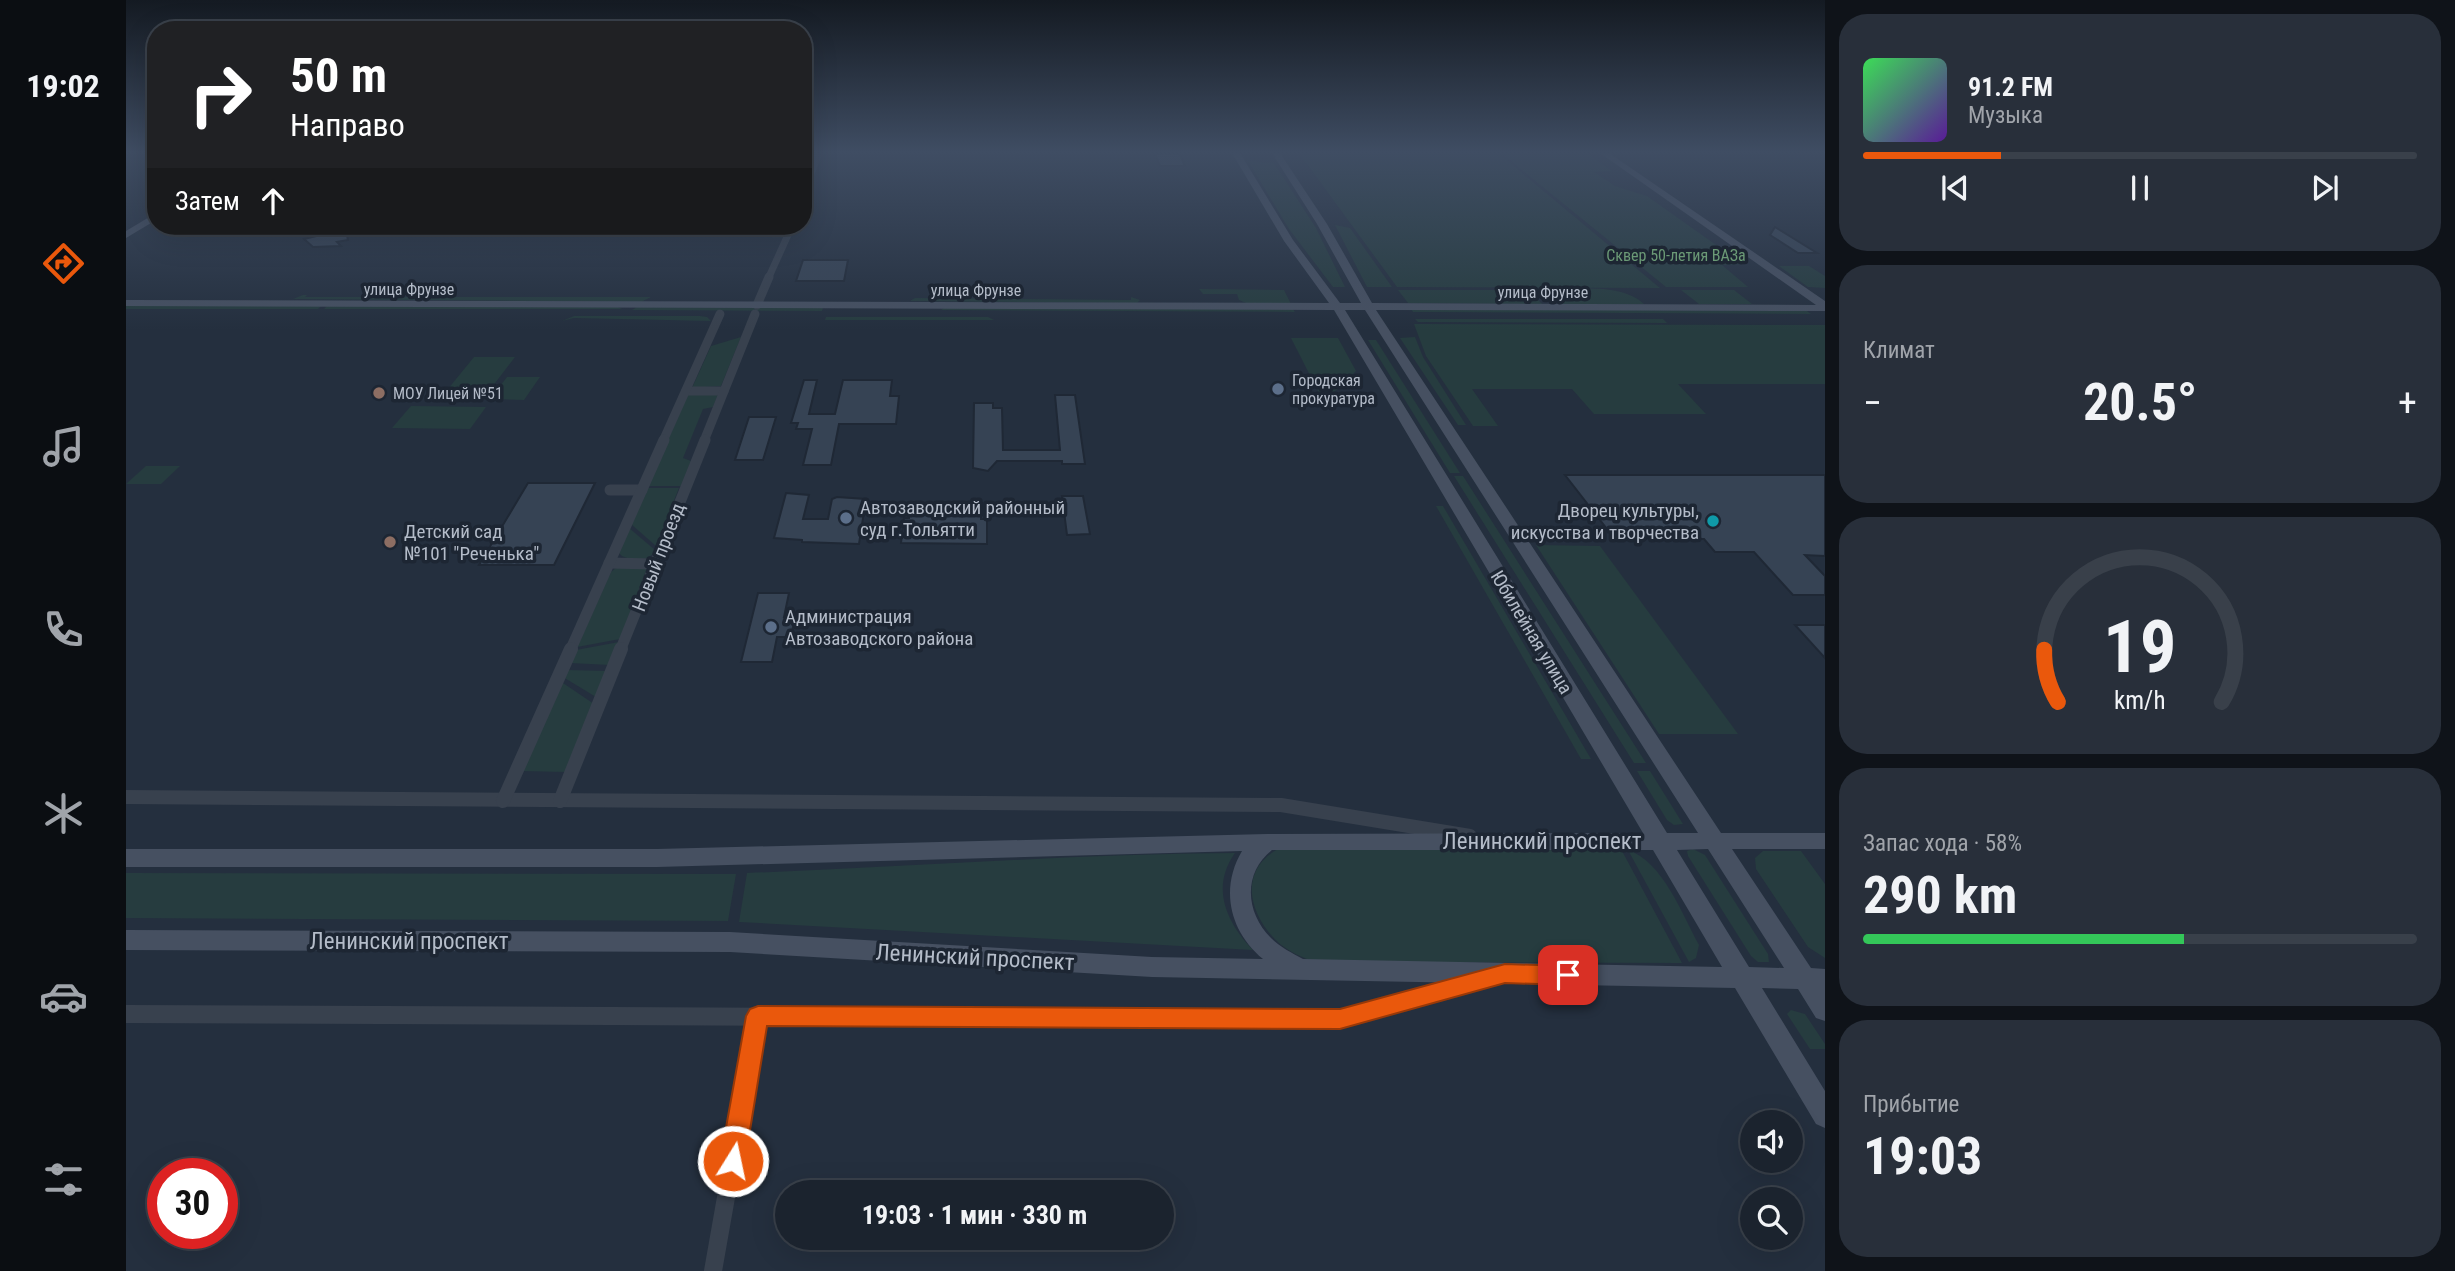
<!DOCTYPE html>
<html lang="ru">
<head>
<meta charset="utf-8">
<style>
	:root { --surface:#1b232e; --page:#282f3a; --text:#f1f3f6; --muted:#a0a4aa; --line:#39404a; --accent:#ea580c }
	body { margin:0; font-family:"Roboto Condensed",sans-serif; background:var(--page); color:var(--text); height:100vh; display:flex; flex-direction:column; font-size:26px; white-space:nowrap }
	* { box-sizing:border-box; margin:0 }
	p { font-size:23px; color:var(--muted) }
	.icon { flex:none; width:38px; height:38px; fill:none; stroke:currentColor; stroke-width:2; stroke-linecap:round; stroke-linejoin:round }
	.map { position:relative; flex:1; overflow:hidden }
	.side { display:flex; flex-direction:column; gap:14px; padding:14px; background:#0f1319; width:630px }
	.side>* { flex:none }
	.hud { position:absolute; left:21px; top:21px; width:665px; height:214px; border-radius:28px; box-shadow:0 7px 28px #0002,0 0 0 2px var(--line); background:#202124; color:#fff; overflow:hidden }
	.buttons { position:absolute; left:1614px; top:1110px; display:grid; gap:14px }
	.buttons a { display:grid; place-items:center; width:63px; height:63px; border-radius:50%; background:var(--surface); box-shadow:0 7px 28px #0002,0 0 0 2px var(--line); font-size:35px }
	.speed { position:absolute; left:21px; top:1158px; display:flex; gap:14px; font-size:35px; font-weight:700; text-align:center }
	.speed>* { display:grid; place-content:center; width:91px; height:91px; border-radius:50%; background:var(--surface); box-shadow:0 7px 28px #0002,0 0 0 2px var(--line); line-height:1 }
	.speed .limit { border:10px solid #d22; background:#fff; color:#111 }
	.pin { position:absolute; display:grid; place-items:center; width:60px; height:60px; color:#fff; margin:-30px; border-radius:14px; box-shadow:0 4px 10px #0006 }
	.me { position:absolute; width:77px; margin:-38px; rotate:10deg; stroke-linejoin:round; filter:drop-shadow(0 0 5px #0008) }
	.turn { display:flex; align-items:center; gap:24px; height:147px; padding:0 28px; font-size:32px }
	.turn .icon { width:91px; height:91px; stroke-width:2.5 }
	.turn b { display:block; font-size:49px; line-height:60px }
	.then { display:flex; align-items:center; height:66px; padding:0 28px; background:#0003; gap:14px; font-size:26px }
	.big { font-size:52px; font-weight:700; line-height:1.1 }
	.side .card { flex:1; display:flex; flex-direction:column; justify-content:center; gap:10px; min-width:0; padding:0 24px; border-radius:28px; background:var(--page) }
	.side .dial { align-items:center; gap:0 }
	.dial svg { height:182px; overflow:visible; fill:none; stroke:var(--line); stroke-width:7; stroke-linecap:round; text-anchor:middle }
	.dial text { fill:var(--text); stroke:none }
	.song { display:flex; align-items:center; gap:21px }
	.cover { width:84px; height:84px; border-radius:10px; background:linear-gradient(135deg,hsl(130 70% 55%),hsl(270 70% 35%)) }
	.played { height:7px; border-radius:4px; background:linear-gradient(90deg,var(--accent) 25%,var(--line) 25%) }
	.keys { display:flex; justify-content:space-around; direction:ltr }
	.heat { display:flex; justify-content:space-between; align-items:center; font-size:38px; direction:ltr }
	.charge { height:10px; border-radius:5px; background:linear-gradient(90deg,#34c759 58%,var(--line) 0) }
	.trip { position:absolute; left:649px; top:1180px; width:399px; height:70px; border-radius:35px; background:var(--surface); box-shadow:0 7px 28px #0002,0 0 0 2px var(--line); font-weight:700; line-height:70px; text-align:center }
	main { display:flex; flex:1; min-height:0 }
	.dock { display:flex; flex-direction:column; width:126px; justify-content:space-around; align-items:center; background:#0b0e12; color:var(--muted) }
	.dock .icon { width:49px; height:49px }
	.dock .on { color:var(--accent) }
	.dock b { font-size:32px; color:var(--text) }
	.map>svg:first-child { display:block }
	.green { fill:#263c3f }
	.building { fill:#364354; stroke:#1f2835; stroke-width:2 }
	.lines { fill:none; stroke-linecap:round; stroke-linejoin:round }
	.minor-far4 { stroke:#38414e; stroke-width:7 }
	.minor-far3 { stroke:#38414e; stroke-width:9 }
	.minor-far2 { stroke:#38414e; stroke-width:11 }
	.minor-far1 { stroke:#38414e; stroke-width:14 }
	.minor { stroke:#38414e; stroke-width:18 }
	.secondary { fill:#465061; fill-rule:evenodd }
	.route { fill:#ea580c; stroke:#983908; stroke-width:2 }
	.service-dot { fill:#5c6f8a; stroke:#1d2633; stroke-width:2.5 }
	.education-dot { fill:#8d6e63; stroke:#1d2633; stroke-width:2.5 }
	.culture-dot { fill:#0f9aa8; stroke:#1d2633; stroke-width:2.5 }
	.labels { text-anchor:middle; stroke-width:7; stroke-linejoin:round; paint-order:stroke }
	.far-park-label { font-size:16px; fill:#6b9a76; stroke:#1d2633 }
	.far-street-label { font-size:16px; fill:#b4bcc9; stroke:#1d2633 }
	.far-poi-label { font-size:16px; fill:#b4bcc9; stroke:#1d2633; text-anchor:start }
	.poi-label { font-size:19px; fill:#b4bcc9; stroke:#1d2633; text-anchor:start }
	.street-label { font-size:19px; fill:#b4bcc9; stroke:#1d2633 }
	.near-street-label { font-size:23px; fill:#b4bcc9; stroke:#1d2633 }
</style>
</head>
<body>
<main>
<nav class="dock">
<b>19:02</b>
<svg class="icon on" aria-label="directions" viewBox="0 0 24 24"><path d="M12 3l9 9-9 9-9-9zM9 14v-3h6M13 9l2 2-2 2"/></svg>
<svg class="icon" aria-label="music" viewBox="0 0 24 24"><path d="M9 18V5l10-2v13"/><circle cx="6" cy="18" r="3"/><circle cx="16" cy="16" r="3"/></svg>
<svg class="icon" aria-label="phone" viewBox="0 0 24 24"><path d="M5 4h4l2 5-3 2q2 4 5 5l2-3 5 2v4C11 20 4 13 5 4z"/></svg>
<svg class="icon" aria-label="climate" viewBox="0 0 24 24"><path d="M12 3v18M4 7l16 10M4 17L20 7"/></svg>
<svg class="icon" aria-label="car" viewBox="0 0 24 24"><path d="M5 17H2v-5l4-1 3-4h7l3 4 3 1v5h-3M9 17h6M6 11h13"/><circle cx="7" cy="17" r="2"/><circle cx="17" cy="17" r="2"/></svg>
<svg class="icon" aria-label="filters" viewBox="0 0 24 24"><path d="M4 7h16M4 17h16"/><circle cx="9" cy="7" r="2"/><circle cx="15" cy="17" r="2"/></svg>
</nav>
<div class="map">
<svg width="1699" height="1271" viewBox="0 0 1699 1271">
	<rect width="100%" height="100%" fill="#242f3e"/>
	<g class="green">
		<path d="M 1173,153 L 1372,153 L 1534,288 L 1271,287 Z"/>
		<path d="M 1375,153 L 1461,153 L 1486,171 L 1468,172 L 1489,186 L 1521,196 L 1617,264 L 1596,265 L 1622,287 L 1540,287 Z"/>
		<path d="M 1122,161 L 1148,163 L 1190,228 L 1219,287 L 1207,287 L 1163,229 Z"/>
		<path d="M 1209,225 L 1224,228 L 1266,287 L 1241,287 Z"/>
		<path d="M 1653,266 L 1683,266 L 1699,276 L 1699,288 L 1682,287 Z"/>
		<path d="M 1073,289 L 1158,290 L 1165,304 L 1120,303 L 1113,300 L 1111,294 L 1077,294 Z"/>
		<path d="M 1272,290 L 1403,290 L 1416,304 L 1282,303 Z"/>
		<path d="M 1418,290 C 1449,290 1494,282 1518,304 L 1432,304 Z"/>
		<path d="M 1555,290 L 1608,290 L 1626,304 L 1573,304 Z"/>
		<path d="M 177,295 L 181,295 L 179,297 L 525,297 L 515,302 L 167,299 Z"/>
		<path d="M 1005,297 L 1014,300 L 1011,303 L 784,301 L 789,298 L 1005,300 Z"/>
		<path d="M 0,306 L 195,306 L 192,309 L 0,309 Z"/>
		<path d="M 201,306 L 492,307 L 496,309 L 198,309 Z"/>
		<path d="M 511,307 L 697,308 L 696,311 L 506,310 Z"/>
		<path d="M 818,308 L 1167,309 L 1169,312 L 815,310 Z"/>
		<path d="M 1285,309 L 1681,311 L 1685,314 L 1287,312 Z"/>
		<path d="M 448,316 L 574,316 L 581,317 L 585,321 L 448,318 L 436,321 Z"/>
		<path d="M 700,317 L 862,317 L 868,320 L 699,320 Z"/>
		<path d="M 1289,319 L 1537,319 L 1541,323 L 1292,322 Z"/>
		<path d="M 1288,324 L 1699,325 L 1699,384 L 1552,384 L 1580,414 L 1468,414 L 1446,389 L 1346,389 L 1372,426 L 1347,426 L 1300,356 Z"/>
		<path d="M 615,337 L 595,386 L 566,388 L 585,346 Z"/>
		<path d="M 1289,337 L 1297,357 L 1340,425 L 1332,425 L 1274,338 Z"/>
		<path d="M 1165,338 L 1212,338 L 1230,371 L 1205,395 L 1194,395 Z"/>
		<path d="M 1242,340 L 1250,340 L 1334,473 L 1324,473 Z"/>
		<path d="M 348,357 L 389,357 L 360,395 L 317,395 Z"/>
		<path d="M 381,377 L 414,377 L 398,400 L 364,399 Z"/>
		<path d="M 567,393 L 592,395 L 587,407 L 577,409 L 557,458 L 565,461 L 555,486 L 521,486 L 562,395 Z"/>
		<path d="M 285,406 L 360,407 L 344,429 L 266,428 Z"/>
		<path d="M 20,466 L 54,466 L 35,484 L 0,484 Z"/>
		<path d="M 1328,476 L 1337,476 L 1520,763 L 1508,763 Z"/>
		<path d="M 521,488 L 553,488 L 530,546 L 505,524 Z"/>
		<path d="M 1310,506 L 1317,506 L 1465,759 L 1455,759 Z"/>
		<path d="M 503,528 L 529,550 C 524,562 506,561 496,556 L 493,553 Z"/>
		<path d="M 1410,545 L 1474,546 L 1612,734 L 1533,734 Z"/>
		<path d="M 490,568 L 521,568 L 494,639 L 451,647 L 485,572 Z"/>
		<path d="M 493,642 L 484,665 L 444,663 L 450,650 Z"/>
		<path d="M 441,670 L 481,671 L 470,697 L 437,677 Z"/>
		<path d="M 434,681 L 468,704 L 440,772 L 395,771 Z"/>
		<path d="M 1511,771 L 1524,771 L 1557,824 L 1548,825 L 1541,820 Z"/>
		<path d="M 1152,849 L 1495,849 L 1556,963 L 1188,962 C 1176,957 1164,952 1154,944 C 1123,917 1111,871 1152,849 Z"/>
		<path d="M 1567,849 L 1579,855 L 1642,954 L 1643,962 L 1632,962 L 1625,956 L 1562,856 L 1561,851 Z"/>
		<path d="M 1502,850 C 1537,862 1556,914 1573,945 L 1570,958 L 1563,962 Z"/>
		<path d="M 1637,851 L 1675,851 L 1699,884 L 1699,958 L 1682,947 L 1630,869 L 1629,858 Z"/>
		<path d="M 1109,853 C 1084,888 1101,923 1127,950 L 613,922 L 621,873 C 784,867 946,854 1109,853 Z"/>
		<path d="M 0,873 L 610,874 L 602,921 L 0,918 Z"/>
		<path d="M 1665,1010 L 1679,1014 L 1699,1044 L 1699,1049 L 1684,1049 L 1661,1014 Z"/>
	</g>
	<g class="building">
		<path d="M 1029,153 L 1053,153 L 1059,166 L 1034,166 Z"/>
		<path d="M 1649,227 L 1691,253 L 1672,253 L 1644,235 Z"/>
		<path d="M 208,228 L 212,231 L 220,230 L 222,240 L 211,242 L 215,246 L 187,247 L 178,239 L 199,234 L 195,230 Z"/>
		<path d="M 677,260 L 722,260 L 718,281 L 670,281 Z"/>
		<path d="M 678,380 L 691,380 L 683,414 L 709,414 L 717,380 L 766,380 L 764,396 L 773,396 L 770,424 L 713,424 L 705,465 L 677,465 L 686,429 L 670,429 L 672,423 L 665,423 Z"/>
		<path d="M 929,395 L 949,395 L 959,464 L 936,464 L 936,461 L 871,461 L 862,471 L 847,468 L 848,403 L 867,403 L 867,408 L 876,408 L 877,450 L 934,450 Z"/>
		<path d="M 623,417 L 650,417 L 637,460 L 609,460 Z"/>
		<path d="M 1439,475 L 1699,475 L 1699,556 L 1679,555 L 1699,576 L 1699,595 L 1667,595 L 1628,552 L 1589,552 L 1578,539 L 1488,538 Z"/>
		<path d="M 402,483 L 469,483 L 428,565 L 353,565 Z"/>
		<path d="M 660,493 L 683,495 L 677,519 L 702,519 L 706,499 L 711,497 L 740,499 L 733,544 L 676,542 L 676,540 L 648,538 Z"/>
		<path d="M 936,496 L 957,496 L 964,534 L 941,535 Z"/>
		<path d="M 783,511 L 855,511 L 855,519 L 861,519 L 861,544 L 775,543 L 778,518 L 783,518 Z"/>
		<path d="M 632,593 L 663,593 L 658,617 L 669,617 L 665,637 L 651,637 L 646,662 L 615,662 Z"/>
		<path d="M 1669,625 L 1699,625 L 1699,658 Z"/>
	</g>
	<g class="lines">
		<g class="minor-far4">
			<path d="M 677,194 L 693,153"/>
			<path d="M 642,279 L 666,226"/>
		</g>
		<g class="minor-far3">
			<path d="M 631,305 L 643,277"/>
			<path d="M 560,391 L 598,391"/>
			<path d="M 537,441 L 594,314"/>
			<path d="M 578,441 L 629,314"/>
		</g>
		<g class="minor-far2">
			<path d="M 484,490 L 516,490"/>
			<path d="M 483,563 L 528,564"/>
			<path d="M 444,651 L 538,440"/>
			<path d="M 494,651 L 579,440"/>
		</g>
		<g class="minor-far1">
			<path d="M 0,797 L 1155,805 L 1344,836"/>
			<path d="M 377,801 L 445,649"/>
			<path d="M 434,801 L 495,649"/>
		</g>
		<g class="minor">
			<path d="M 0,1014 L 1214,1019 L 1359,979"/>
			<path d="M 587,1271 L 632,1016"/>
		</g>
		<g class="secondary">
			<path d="M 1106,153 L 1114,153 L 1167,240 L 1214,303 L 1235,303 L 1191,224 L 1146,153 L 1154,153 L 1201,224 L 1246,303 L 1690,305 L 1474,153 L 1483,153 L 1699,301 L 1699,311 L 1250,310 L 1595,833 L 1699,833 L 1699,849 L 1606,849 L 1685,968 L 1699,969 L 1699,1021 L 1690,1018 L 1672,989 L 1636,988 L 1699,1091 L 1699,1128 L 1690,1124 L 1609,988 L 1026,977 L 604,952 L 0,950 L 0,930 L 604,932 L 1026,957 L 1137,959 C 1103,931 1094,888 1116,851 L 531,867 L 0,867 L 0,849 L 531,849 L 1141,834 L 1517,833 L 1208,310 L 0,306 L 0,300 L 1203,303 L 1158,241 ZM 1219,310 L 1239,310 L 1572,833 L 1541,833 ZM 1582,849 L 1658,968 L 1623,967 L 1551,850 ZM 1146,850 L 1527,850 L 1596,967 L 1177,959 C 1166,953 1154,947 1145,938 C 1119,912 1117,873 1146,850 Z"/>
			<path d="M 30,213 L 30,220 L 0,238 L 0,231 Z"/>
		</g>
	</g>
	<linearGradient id="sky" x2="0" y2="1"><stop stop-color="#141a22"/><stop offset="0.46" stop-color="#3f4d63"/><stop offset="1" stop-color="#3f4d63" stop-opacity="0"/></linearGradient>
	<rect width="1699" height="330" fill="url(#sky)"/>
	<path class="route" d="M 1379,964 L 1442,966 L 1449,968 L 1453,975 L 1449,982 L 1442,985 L 1379,983 L 1214,1029 L 641,1026 L 619,1161 L 616,1170 L 607,1174 L 598,1170 L 594,1161 L 620,1016 L 624,1009 L 632,1006 L 1214,1009 Z"/>
	<g class="service-dot">
		<circle cx="1152" cy="389" r="7"/>
		<circle cx="720" cy="518" r="7"/>
		<circle cx="645" cy="627" r="7"/>
	</g>
	<g class="education-dot">
		<circle cx="253" cy="393" r="7"/>
		<circle cx="264" cy="542" r="7"/>
	</g>
	<circle class="culture-dot" cx="1587" cy="521" r="7"/>
	<g class="labels">
		<g class="far-park-label">
			<text x="1550" y="261">Сквер 50-летия ВАЗа</text>
		</g>
		<g class="far-street-label">
			<text x="283" y="295">улица Фрунзе</text>
			<text x="850" y="296">улица Фрунзе</text>
			<text x="1417" y="298">улица Фрунзе</text>
		</g>
		<g class="far-poi-label">
			<text x="1166" y="386">Городская<tspan x="1166" dy="18">прокуратура</tspan></text>
			<text x="267" y="399">МОУ Лицей №51</text>
		</g>
		<g class="poi-label">
			<text x="734" y="514">Автозаводский районный<tspan x="734" dy="22">суд г.Тольятти</tspan></text>
			<text x="1573" y="517" text-anchor="end">Дворец культуры,<tspan x="1573" dy="22">искусства и творчества</tspan></text>
			<text x="278" y="538">Детский сад<tspan x="278" dy="22">№101 "Реченька"</tspan></text>
			<text x="659" y="623">Администрация<tspan x="659" dy="22">Автозаводского района</tspan></text>
		</g>
		<g class="street-label">
			<text transform="translate(532 557) rotate(-69)" y="7">Новый проезд</text>
			<text transform="translate(1406 632) rotate(59)" y="7">Юбилейная улица</text>
		</g>
		<g class="near-street-label">
			<text x="1416" y="849">Ленинский проспект</text>
			<text x="283" y="949">Ленинский проспект</text>
			<text transform="translate(849 957) rotate(3)" y="8">Ленинский проспект</text>
		</g>
	</g>
</svg>
<div class="buttons">
<a><svg class="icon" aria-label="sound" viewBox="0 0 24 24"><path d="M4 9h4l5-4v14l-5-4H4zM17 9q2 3 0 6"/></svg></a>
<a><svg class="icon" aria-label="search" viewBox="0 0 24 24"><circle cx="10" cy="10" r="6"/><path d="M15 15l6 6"/></svg></a>
</div>
<div class="speed"><div class="limit">30</div></div>
<div class="pin" style="left:1442px;top:975px;background:#d93025"><svg class="icon" aria-label="arrive" viewBox="0 0 24 24"><path d="M6 21V4h12l-3 4 3 4H6"/></svg></div>
<svg class="me" style="left:607px;top:1161px" viewBox="-20 -20 40 40"><circle r="17" fill="#ea580c" stroke="#fff" stroke-width="3"/><path d="M0-11L8 9 0 5-8 9z" fill="#fff"/></svg>
<div class="trip">19:03 · 1 мин · 330 m</div>
<div class="hud">
<div class="turn"><svg class="icon" aria-label="right" viewBox="0 0 24 24"><path d="M7 20v-9h11M14 6l5 5-5 5"/></svg><div><b>50 m</b>Направо</div></div>
<div class="then">Затем<svg class="icon" aria-label="ahead" viewBox="0 0 24 24"><path d="M12 20V5M6 11l6-6 6 6"/></svg></div>
</div>
</div>
<section class="side">
<div class="card">
<div class="song"><i class="cover"></i><div><b>91.2 FM</b><p>Музыка</p></div></div>
<div class="played"></div>
<div class="keys"><svg class="icon" aria-label="previous" viewBox="0 0 24 24"><path d="M18 5L8 12l10 7zM5 5v14"/></svg><svg class="icon" aria-label="pause" viewBox="0 0 24 24"><path d="M8 5v14M16 5v14"/></svg><svg class="icon" aria-label="next" viewBox="0 0 24 24"><path d="M6 5l10 7-10 7zM19 5v14"/></svg></div>
</div>
<div class="card"><p>Климат</p>
<div class="heat"><a>−</a><b class="big">20.5°</b><a>+</a></div>
</div>
<div class="card dial"><svg viewBox="0 0 100 80">
<path d="M14 69A42 42 0 1 1 86 69"/>
<path d="M14 69A42 42 0 0 1 8 46" stroke="#ea580c"/>
<text x="50" y="56" font-size="32" font-weight="700">19</text>
<text x="50" y="72" font-size="11">km/h</text>
</svg></div>
<div class="card"><p>Запас хода · 58%</p><b class="big">290 km</b><div class="charge"></div></div>
<div class="card"><p>Прибытие</p><b class="big">19:03</b></div>
</section>
</main>
</body>
</html>
